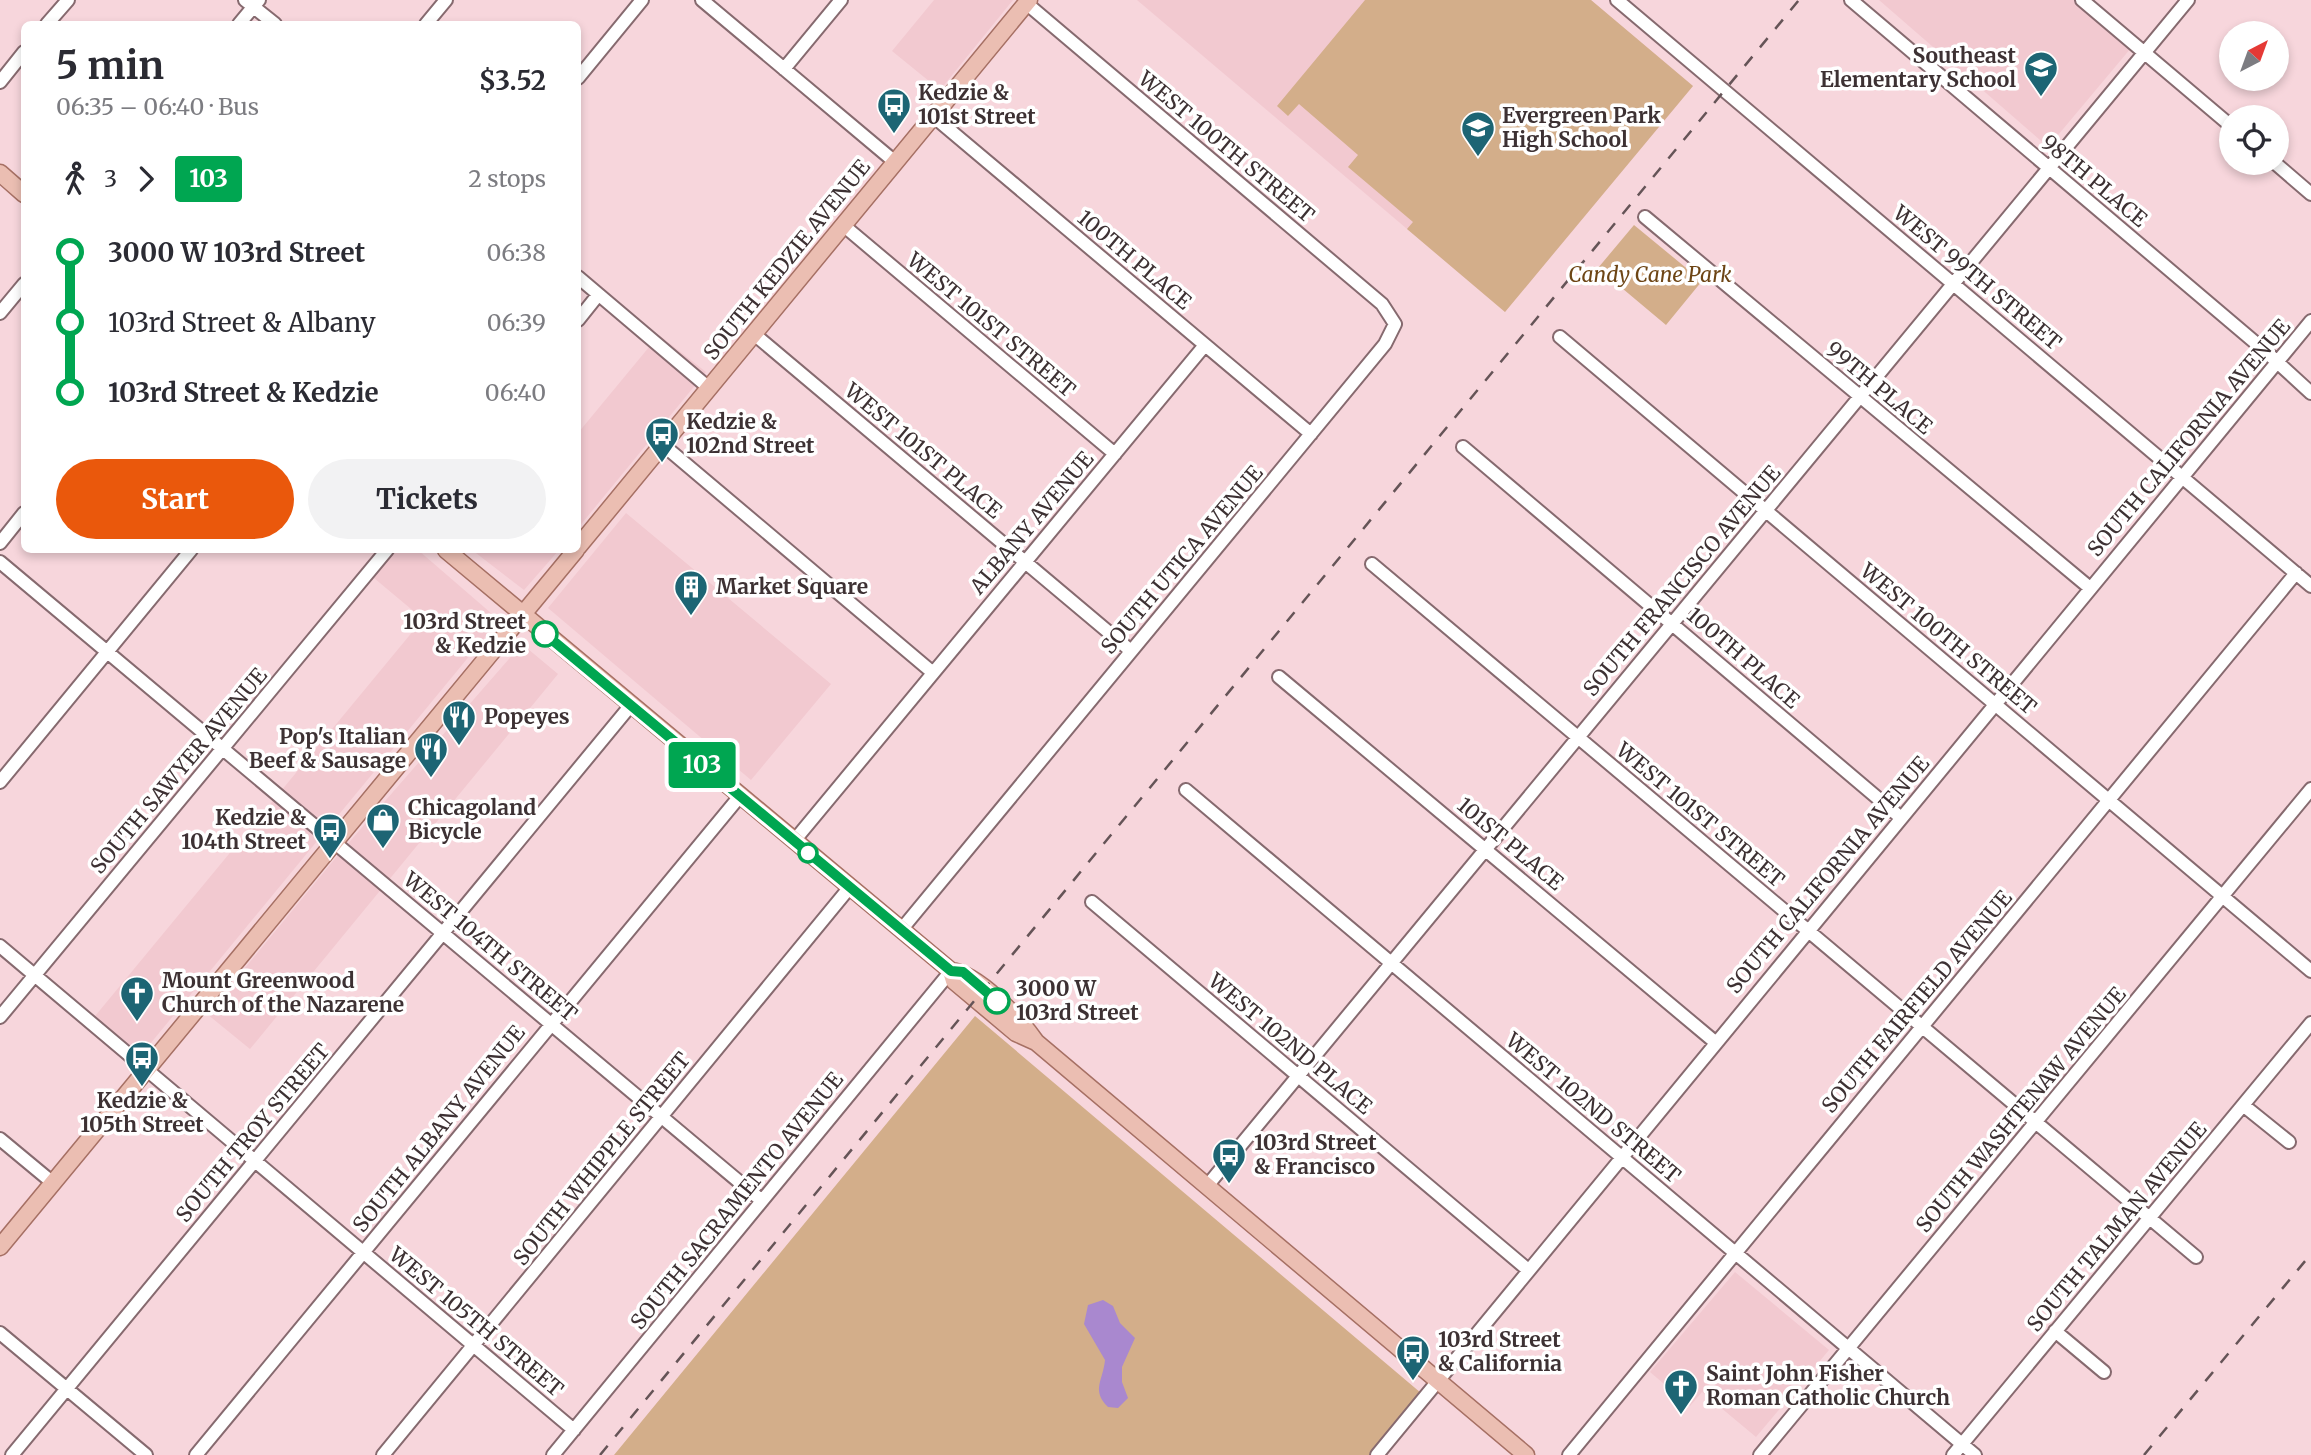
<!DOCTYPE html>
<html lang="en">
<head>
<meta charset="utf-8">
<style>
  body { margin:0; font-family:Merriweather,serif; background:#f2f2f3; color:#2b2b33; height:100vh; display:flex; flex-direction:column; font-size:26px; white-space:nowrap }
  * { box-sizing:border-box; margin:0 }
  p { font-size:23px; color:#7c7c81 }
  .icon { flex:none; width:38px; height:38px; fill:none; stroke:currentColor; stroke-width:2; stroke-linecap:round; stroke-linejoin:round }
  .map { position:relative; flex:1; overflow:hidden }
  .drawer { position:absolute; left:21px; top:21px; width:560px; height:532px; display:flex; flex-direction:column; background:#fff; border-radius:10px; box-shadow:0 4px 10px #0003 }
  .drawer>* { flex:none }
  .badge { padding:0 14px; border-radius:5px; font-size:24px; line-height:46px }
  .needle { width:46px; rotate:41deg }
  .buttons { position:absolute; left:2219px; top:21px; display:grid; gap:14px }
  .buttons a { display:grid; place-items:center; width:70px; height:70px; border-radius:50%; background:#fff; box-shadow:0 4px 10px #0003; font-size:35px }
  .map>.badge { position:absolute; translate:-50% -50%; box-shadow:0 0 0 4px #fff }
  .legs { display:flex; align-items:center; gap:10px; height:77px; padding:0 35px; font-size:23px }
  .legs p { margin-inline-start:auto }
  .overview { display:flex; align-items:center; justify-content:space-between; height:119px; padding:0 35px }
  h1 { font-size:38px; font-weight:700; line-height:52px }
  .primary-button { display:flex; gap:14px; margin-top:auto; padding:14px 35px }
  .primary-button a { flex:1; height:80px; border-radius:42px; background:#ea580c; color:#fff; font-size:28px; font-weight:700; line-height:80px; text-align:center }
  .primary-button a+a { background:#f2f2f3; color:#2b2b33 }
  ul { padding:0 35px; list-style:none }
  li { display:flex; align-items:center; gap:24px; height:70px; font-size:26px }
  li i { display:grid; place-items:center; width:10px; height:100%; margin:0 9px; background:currentColor }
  li i::after { content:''; width:18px; height:18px; margin:-9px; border:5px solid; border-radius:50%; background:#fff }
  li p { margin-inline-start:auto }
  li:first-child i { background:linear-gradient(#0000 50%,currentColor 0) }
  li:last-child i { background:linear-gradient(currentColor 50%,#0000 0) }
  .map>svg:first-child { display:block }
</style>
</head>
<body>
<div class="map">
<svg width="2311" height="1455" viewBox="0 0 2311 1455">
  <rect width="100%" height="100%" fill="#f7d6dc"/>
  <path fill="#f2c9d0" d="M934,0H1013L940,90L892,51Z
    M1137,0H1591L1693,86L1505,312Z
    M1879,0H2074L2131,48L2048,147Z
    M659,335L706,372L578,528V433Z
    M626,513L831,684L751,780L548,608Z
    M388,550H418L499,620L136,1061L91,1021L423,619L368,573Z
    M472,550H559L524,590Z
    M522,644L558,674L250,1049L207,1014L338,855Z
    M1735,1272L1829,1350L1756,1437L1702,1392L1690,1406L1650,1372Z"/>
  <path fill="#d3ae8a" d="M1365,0H1591L1693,86L1505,312L1407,229L1413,222L1348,167L1358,155L1299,104L1288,116L1277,106Z
    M1634,225L1702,281L1666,325L1598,268Z
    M975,1016L1421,1393L1370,1455H614Z"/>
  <path fill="#a988cf" d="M1103,1300L1113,1306L1120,1323L1135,1338L1122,1367V1382L1128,1398L1118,1408L1108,1407C1091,1390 1103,1381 1105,1360L1084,1324L1088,1305Z"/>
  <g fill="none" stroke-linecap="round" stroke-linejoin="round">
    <g stroke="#866a6f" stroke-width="16">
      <path id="minor" d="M245,0L275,24
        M702,0L895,162
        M1617,0L2311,586
        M1851,0L2264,350L2311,393
        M2082,0L2231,126
        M47,24L68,0
        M239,24L259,0
        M426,24L446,0
        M784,69L841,0
        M578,78L642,0
        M0,82L24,52
        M933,116L1311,434
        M2275,163L2311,194
        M1645,217L2090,588
        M843,225L1115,454
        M578,277L709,388
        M0,313L24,284
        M578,320L598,295
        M754,334L1131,651
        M1560,337L2311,971
        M662,444L932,672
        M1463,447L1900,817
        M0,543L24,513
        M0,562L762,1201
        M1372,564L2196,1257
        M1279,677L1715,1042
        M0,782L191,550
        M1186,790L1975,1455
        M794,841L1205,345
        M1092,902L1527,1269
        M901,930L1385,344L1395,324L1382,304L1026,3
        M0,946L574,1430
        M0,1017L387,550
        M2243,1105L2289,1142
        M0,1139L53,1183
        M1207,1186L2188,0
        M2055,1331L2104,1372
        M0,1333L146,1455
        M12,1455L631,705
        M196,1455L740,796
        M383,1455L850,887
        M553,1455L951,971
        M1377,1455L2311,321
        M1569,1455L2296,573
        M1760,1455L2311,789
        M1953,1455L2311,1023"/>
    </g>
    <g stroke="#a67064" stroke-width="19">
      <path id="major" d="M0,173L24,194
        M578,547L1029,0
        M446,550L951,971C978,974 1020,1019 1036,1042L1526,1455
        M951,971L954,981L1016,1033L1036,1042
        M0,1247L576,550"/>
    </g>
    <use href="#minor" stroke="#fff" stroke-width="12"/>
    <use href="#major" stroke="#ebbeb2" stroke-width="16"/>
    <path stroke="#655457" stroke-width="2.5" stroke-dasharray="12 12" stroke-linecap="butt" d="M600,1455L1799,0
      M2144,1455L2311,1254"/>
  </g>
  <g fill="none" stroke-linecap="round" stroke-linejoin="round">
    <g stroke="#fff" stroke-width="16">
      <path id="line-1" d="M545,634L951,971L963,972L997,1001"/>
    </g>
    <use href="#line-1" stroke="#00a651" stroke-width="10"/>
  </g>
  <defs>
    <g id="school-pin" transform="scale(1.75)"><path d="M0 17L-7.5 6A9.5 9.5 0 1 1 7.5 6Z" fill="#1d6574" stroke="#fff"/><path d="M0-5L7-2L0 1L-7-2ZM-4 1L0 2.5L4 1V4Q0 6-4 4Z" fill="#fff"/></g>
    <g id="bus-pin" transform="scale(1.75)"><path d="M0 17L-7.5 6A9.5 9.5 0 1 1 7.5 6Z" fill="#1d6574" stroke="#fff"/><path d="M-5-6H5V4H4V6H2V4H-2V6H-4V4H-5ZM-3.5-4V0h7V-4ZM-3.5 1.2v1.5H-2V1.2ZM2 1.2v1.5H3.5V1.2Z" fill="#fff"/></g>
    <g id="building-pin" transform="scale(1.75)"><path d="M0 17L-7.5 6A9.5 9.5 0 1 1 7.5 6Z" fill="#1d6574" stroke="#fff"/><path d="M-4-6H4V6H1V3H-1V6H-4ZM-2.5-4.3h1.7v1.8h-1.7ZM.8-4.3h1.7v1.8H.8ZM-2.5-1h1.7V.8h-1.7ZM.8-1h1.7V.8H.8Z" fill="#fff"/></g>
    <g id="restaurant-pin" transform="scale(1.75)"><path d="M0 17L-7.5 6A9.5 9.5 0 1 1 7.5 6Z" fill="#1d6574" stroke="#fff"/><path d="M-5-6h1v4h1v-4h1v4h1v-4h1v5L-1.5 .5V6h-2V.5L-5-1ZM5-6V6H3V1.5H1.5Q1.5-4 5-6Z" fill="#fff"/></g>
    <g id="shop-pin" transform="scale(1.75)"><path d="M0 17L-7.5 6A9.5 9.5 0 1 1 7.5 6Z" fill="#1d6574" stroke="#fff"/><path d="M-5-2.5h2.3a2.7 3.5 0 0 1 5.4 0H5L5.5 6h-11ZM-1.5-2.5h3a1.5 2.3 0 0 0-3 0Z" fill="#fff"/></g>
    <g id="church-pin" transform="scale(1.75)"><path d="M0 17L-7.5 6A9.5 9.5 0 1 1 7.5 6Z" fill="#1d6574" stroke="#fff"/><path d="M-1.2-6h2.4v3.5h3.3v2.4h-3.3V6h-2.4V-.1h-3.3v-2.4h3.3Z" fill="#fff"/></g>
  </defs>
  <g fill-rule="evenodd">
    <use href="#school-pin" x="2041" y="68"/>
    <use href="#bus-pin" x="894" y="105"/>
    <use href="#school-pin" x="1478" y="128"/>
    <use href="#bus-pin" x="662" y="434"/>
    <use href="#building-pin" x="691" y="587"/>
    <use href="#restaurant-pin" x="459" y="717"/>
    <use href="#restaurant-pin" x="431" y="749"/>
    <use href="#shop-pin" x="383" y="820"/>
    <use href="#bus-pin" x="330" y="830"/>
    <use href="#church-pin" x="137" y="993"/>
    <use href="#bus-pin" x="142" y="1058"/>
    <use href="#bus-pin" x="1229" y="1155"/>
    <use href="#bus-pin" x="1413" y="1352"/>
    <use href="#church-pin" x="1681" y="1386"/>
  </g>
  <g fill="#fff" stroke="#00a651" stroke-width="3.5">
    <circle cx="545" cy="634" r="12"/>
    <circle cx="808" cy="853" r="9"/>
    <circle cx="997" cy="1001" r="12"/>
  </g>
  <g text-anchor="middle" stroke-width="7" stroke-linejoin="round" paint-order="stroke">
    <g font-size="21" font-weight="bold" fill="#3d3133" stroke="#fff" text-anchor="start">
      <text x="2016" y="63" text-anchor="end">Southeast<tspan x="2016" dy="24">Elementary School</tspan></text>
      <text x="918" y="100">Kedzie &amp;<tspan x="918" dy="24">101st Street</tspan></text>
      <text x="1502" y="123">Evergreen Park<tspan x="1502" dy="24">High School</tspan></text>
      <text x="686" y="429">Kedzie &amp;<tspan x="686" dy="24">102nd Street</tspan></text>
      <text x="716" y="594">Market Square</text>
      <text x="484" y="724">Popeyes</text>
      <text x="406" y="744" text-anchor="end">Pop's Italian<tspan x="406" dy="24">Beef &amp; Sausage</tspan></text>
      <text x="408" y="815">Chicagoland<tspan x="408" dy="24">Bicycle</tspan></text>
      <text x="306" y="825" text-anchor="end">Kedzie &amp;<tspan x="306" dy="24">104th Street</tspan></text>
      <text x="162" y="988">Mount Greenwood<tspan x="162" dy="24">Church of the Nazarene</tspan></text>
      <text x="142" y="1108" text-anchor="middle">Kedzie &amp;<tspan x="142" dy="24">105th Street</tspan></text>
      <text x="1254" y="1150">103rd Street<tspan x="1254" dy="24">&amp; Francisco</tspan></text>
      <text x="1438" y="1347">103rd Street<tspan x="1438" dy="24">&amp; California</tspan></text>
      <text x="1706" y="1381">Saint John Fisher<tspan x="1706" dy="24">Roman Catholic Church</tspan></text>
    </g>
    <g font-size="21" fill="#3d3133" stroke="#fff">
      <text transform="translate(1226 147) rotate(40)" y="7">WEST 100TH STREET</text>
      <text transform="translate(2094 181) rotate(40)" y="7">98TH PLACE</text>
      <text transform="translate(787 260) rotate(-51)" y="7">SOUTH KEDZIE AVENUE</text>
      <text transform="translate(1134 260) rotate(40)" y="7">100TH PLACE</text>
      <text transform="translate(1977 278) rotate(40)" y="7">WEST 99TH STREET</text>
      <text transform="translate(991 325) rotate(40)" y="7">WEST 101ST STREET</text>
      <text transform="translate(1879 388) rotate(40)" y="7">99TH PLACE</text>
      <text transform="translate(2189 438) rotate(-50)" y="7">SOUTH CALIFORNIA AVENUE</text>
      <text transform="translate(923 451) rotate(40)" y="7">WEST 101ST PLACE</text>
      <text transform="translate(1032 523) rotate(-50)" y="7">ALBANY AVENUE</text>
      <text transform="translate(1182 560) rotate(-50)" y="7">SOUTH UTICA AVENUE</text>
      <text transform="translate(1682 581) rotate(-50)" y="7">SOUTH FRANCISCO AVENUE</text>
      <text transform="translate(1948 639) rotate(40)" y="7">WEST 100TH STREET</text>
      <text transform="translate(1743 658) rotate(41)" y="7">100TH PLACE</text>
      <text transform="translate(179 771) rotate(-50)" y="7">SOUTH SAWYER AVENUE</text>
      <text transform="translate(1700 815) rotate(40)" y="7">WEST 101ST STREET</text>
      <text transform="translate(1510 844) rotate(40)" y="7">101ST PLACE</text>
      <text transform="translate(1828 875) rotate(-50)" y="7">SOUTH CALIFORNIA AVENUE</text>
      <text transform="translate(490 947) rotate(40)" y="7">WEST 104TH STREET</text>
      <text transform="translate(1917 1002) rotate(-50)" y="7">SOUTH FAIRFIELD AVENUE</text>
      <text transform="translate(1290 1044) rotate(40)" y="7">WEST 102ND PLACE</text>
      <text transform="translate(1593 1108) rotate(40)" y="7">WEST 102ND STREET</text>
      <text transform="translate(2021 1110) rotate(-50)" y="7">SOUTH WASHTENAW AVENUE</text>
      <text transform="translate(439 1129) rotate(-51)" y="7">SOUTH ALBANY AVENUE</text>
      <text transform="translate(253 1133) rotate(-50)" y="7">SOUTH TROY STREET</text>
      <text transform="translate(602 1159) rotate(-51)" y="7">SOUTH WHIPPLE STREET</text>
      <text transform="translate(737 1201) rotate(-51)" y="7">SOUTH SACRAMENTO AVENUE</text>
      <text transform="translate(2117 1227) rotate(-50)" y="7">SOUTH TALMAN AVENUE</text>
      <text transform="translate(476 1322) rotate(40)" y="7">WEST 105TH STREET</text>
    </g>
    <g font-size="21" font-style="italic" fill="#6d4515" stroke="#fff">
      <text x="1650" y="282">Candy Cane Park</text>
    </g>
    <g font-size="21" font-weight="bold" fill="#3d3133" stroke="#fff" text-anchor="end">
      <text x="526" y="629">103rd Street<tspan x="526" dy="24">&amp; Kedzie</tspan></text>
      <text x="1016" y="996" text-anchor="start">3000 W<tspan x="1016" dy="24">103rd Street</tspan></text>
    </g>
  </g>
</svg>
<div class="buttons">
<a><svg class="needle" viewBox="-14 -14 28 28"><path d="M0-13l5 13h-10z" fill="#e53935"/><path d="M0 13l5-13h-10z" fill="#7c7c81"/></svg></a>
<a><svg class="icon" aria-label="locate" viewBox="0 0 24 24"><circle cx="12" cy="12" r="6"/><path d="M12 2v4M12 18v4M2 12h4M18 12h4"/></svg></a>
</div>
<b class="badge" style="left:702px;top:765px;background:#00a651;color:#fff">103</b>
<section class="drawer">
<div class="overview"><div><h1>5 min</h1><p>06:35 – 06:40 · Bus</p></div><b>$3.52</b></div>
<div class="legs"><svg class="icon" aria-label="walk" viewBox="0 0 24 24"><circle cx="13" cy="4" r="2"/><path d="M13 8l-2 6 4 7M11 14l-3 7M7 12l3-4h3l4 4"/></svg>3<svg class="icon" aria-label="forward" viewBox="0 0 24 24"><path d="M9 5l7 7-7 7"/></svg><b class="badge" style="background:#00a651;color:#fff">103</b><p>2 stops</p></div>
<ul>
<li><i style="color:#00a651"></i><b>3000 W 103rd Street</b><p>06:38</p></li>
<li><i style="color:#00a651"></i><span>103rd Street &amp; Albany</span><p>06:39</p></li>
<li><i style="color:#00a651"></i><b>103rd Street &amp; Kedzie</b><p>06:40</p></li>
</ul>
<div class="primary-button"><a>Start</a><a>Tickets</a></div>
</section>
</div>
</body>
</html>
